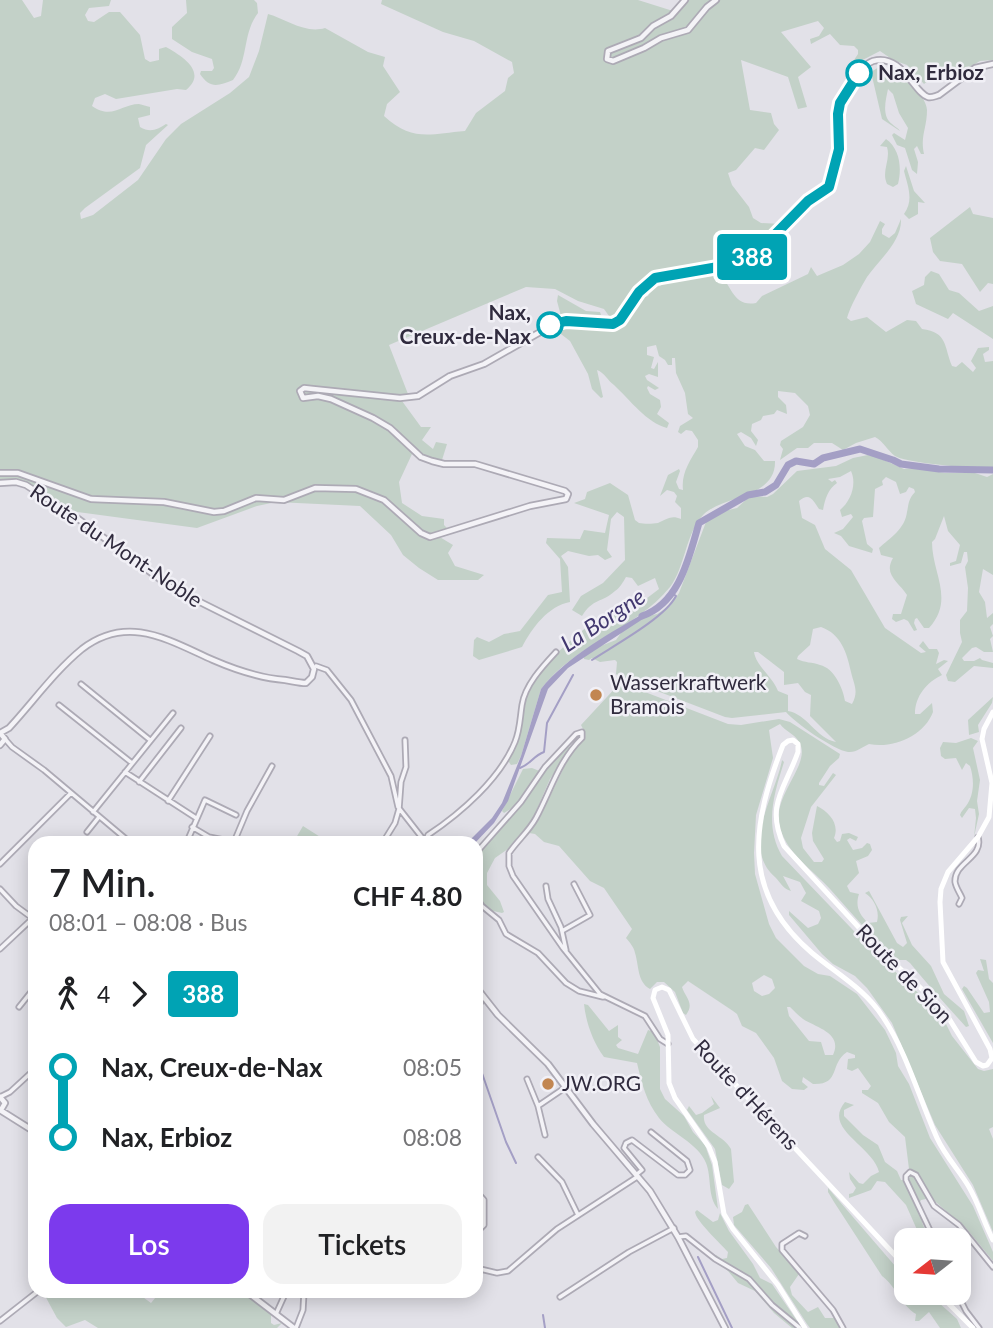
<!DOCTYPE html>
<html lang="de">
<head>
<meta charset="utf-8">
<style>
  body { margin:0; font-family:Lato,sans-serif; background:#f2f2f2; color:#202124; height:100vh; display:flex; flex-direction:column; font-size:26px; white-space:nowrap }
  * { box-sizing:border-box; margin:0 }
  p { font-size:23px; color:#757577 }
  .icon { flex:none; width:38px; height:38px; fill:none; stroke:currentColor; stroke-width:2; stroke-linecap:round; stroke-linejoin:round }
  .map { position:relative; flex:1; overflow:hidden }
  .sheet { position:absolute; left:28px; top:836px; width:455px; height:462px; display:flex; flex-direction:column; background:#fff; border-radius:21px; box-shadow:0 4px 18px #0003 }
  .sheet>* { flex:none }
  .badge { padding:0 14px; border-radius:5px; font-size:24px; line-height:46px }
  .needle { width:46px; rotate:253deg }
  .fabs { position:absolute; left:894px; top:1228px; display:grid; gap:14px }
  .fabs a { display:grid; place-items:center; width:77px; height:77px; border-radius:14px; background:#fff; box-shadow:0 4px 18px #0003; font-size:35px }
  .map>.badge { position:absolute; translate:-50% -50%; box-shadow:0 0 0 4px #fff }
  .legs { display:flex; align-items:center; gap:10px; height:77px; padding:0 21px; font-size:23px }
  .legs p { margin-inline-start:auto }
  .summary { display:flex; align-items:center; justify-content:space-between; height:119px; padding:0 21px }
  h1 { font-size:38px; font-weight:600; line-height:52px }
  .button { display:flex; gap:14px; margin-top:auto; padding:14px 21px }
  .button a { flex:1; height:80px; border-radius:21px; background:#7c3aed; color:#fff; font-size:28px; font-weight:600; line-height:80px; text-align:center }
  .button a+a { background:#f2f2f2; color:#202124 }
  ul { padding:0 21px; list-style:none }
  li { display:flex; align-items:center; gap:24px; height:70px; font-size:26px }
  li i { display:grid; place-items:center; width:10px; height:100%; margin:0 9px; background:currentColor }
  li i::after { content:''; width:18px; height:18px; margin:-9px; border:5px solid; border-radius:50%; background:#fff }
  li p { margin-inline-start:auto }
  li:first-child i { background:linear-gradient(#0000 50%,currentColor 0) }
  li:last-child i { background:linear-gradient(currentColor 50%,#0000 0) }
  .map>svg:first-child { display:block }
</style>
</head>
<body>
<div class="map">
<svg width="993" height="1328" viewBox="0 0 993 1328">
  <rect width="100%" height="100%" fill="#e2e1e8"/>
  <path fill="#c3d1c8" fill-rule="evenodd" d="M0,0H22L34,18L41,16L43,0H111L109,6L89,8L85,15L88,21L94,22L109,12H120L140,35L145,59L150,62L159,60V49L166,47C182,56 208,72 186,90L177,89L116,99L105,94L95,98L92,106C112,120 122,104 139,104C140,104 149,107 150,107V115L138,118L140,127C150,133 157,130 166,124L168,125L146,145L140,168L85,208L80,213L81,219L93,215L138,180L166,139L181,124L230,93L249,77L259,51L268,14C286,19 305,34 325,28L368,52L385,57L383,66L400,92L387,104L384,116C412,142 430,134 465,131L476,113L505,91L508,78L514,73L512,62L474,41L443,32L381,4L382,0H638L673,11L687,0H993V60L980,61L963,71L958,69L951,71L950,64L924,84L907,65L893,60L880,51L853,65L852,63L858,54V50L854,46L840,45L830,34L811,44L810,39L819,36L824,28L818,21L781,32L811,67L798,77L807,107L798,109L788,77L741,60L750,110L771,113L774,124L779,130L764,150L755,148L736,170L728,173L732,185L749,207L753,218L761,223L782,224C773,234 757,252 744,257C733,261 723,257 713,265L653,273C636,284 629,306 613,317L609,316L604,309L578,301L555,289L526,287L389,345L408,394L402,401L421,427H431L422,440L433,449L436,442L447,444L442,460L412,454L399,482L402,503L422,516L444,519V525L450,531L438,536L453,545L448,553L455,566L484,575L478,580H438L419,568L403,555L391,535L360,506L276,502L257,506L197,528L70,511L23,480L0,479Z
    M186,0H254L257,3L258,13C242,34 249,60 233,80C218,86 210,89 200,74L201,71H212L214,68L212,59L192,52L172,39V27L187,13Z
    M879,67C895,69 927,94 927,110C927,128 920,136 924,154H921L917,146L914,149L918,162L917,174L912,170L905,148L897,145L892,135L894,133L905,140L908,128L899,113L893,94L888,89C886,99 881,116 892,124C895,127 898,128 900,131L882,119L871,72Z
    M886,139C900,149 902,168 898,184L893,187L887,184C881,171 891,160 887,147L880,146Z
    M906,166L914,191L925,203L918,202V214L909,219L904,214C914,200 908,187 904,171Z
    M970,207L973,214L993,218V284L988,283L980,292L962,264L940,261L933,252L930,238Z
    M901,219C902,241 879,260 867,277C861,287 850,307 847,318L851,321L867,317L886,332L907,320L916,321L922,329C948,332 944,347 952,366L956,367L962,362L973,372L976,368L971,361L978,348L989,347V350L983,354L985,362L993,361V467C982,470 905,463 895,456C887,450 883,441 875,437L856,443L843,450L832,443H814L808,448H797L780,460L783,449L780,445L781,441L803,427L810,415L808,406L795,393L778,391V397L786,405L787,414L777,410L774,414L763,416L761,420L752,424L751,431L758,440L756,446L751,438L741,432L737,434L745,446L755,450L764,461H775C776,498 725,495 704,514C686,531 685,568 670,587C635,630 575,644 541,689L521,756L517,764L511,765L506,758C518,737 517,717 525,696C539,665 565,646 590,624L595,629L615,614L612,609L626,605H638L659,589L655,578L638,586L632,578L626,577C623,582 620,588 615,591C602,603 593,598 582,616L572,610L581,596L603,583L625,560L624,517L617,512L611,519L607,550L612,557L605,560L598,555L589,556L568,551L561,556L568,567L570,602C548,606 532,628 522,647L479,660L473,656L474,640L477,637L489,642L504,634L520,631L548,595L562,592L560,559L546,543L547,538L580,539L584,530L605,533L609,515L574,503L585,499L587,492L610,483L628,495L635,520L639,523C644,524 652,524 658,523C668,519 671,515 681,519V508L675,502L677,496L674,492L667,490L660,496L668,475L679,469L680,471L676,482L679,489L683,490C681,473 690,461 698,447V440L692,431L686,430L681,434L678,432L680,426L693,418L688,414L685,393L676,373L675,358H672V365H668L665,360L659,356L656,345L647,347V355L654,357L651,368L654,369L658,362V377L649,374L645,376L647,380L659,388L655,390L648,386L647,388L650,394L660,400L661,407L657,414L669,423L667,428C647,423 630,400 614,385C607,380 605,373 597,370L603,397L601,398L592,389L588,374L570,341L557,331L558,327L618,328L624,324L640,298L648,296L652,287L660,286L672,278L719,274C733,287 733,307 756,303L762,296L808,274L811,267L817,276L843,265L859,254L870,242L880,221L885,224L882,229V234L889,238L895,233Z
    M931,271L939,274L949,290L959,293L979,311L993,306V339L953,313L948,319L916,304L912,291L924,285L925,277Z
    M558,295L586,311L600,312L601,315C588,320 574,311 561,316L557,301Z
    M868,455L877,457L904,469L914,468L945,473H975L987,477L993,474V575L983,569L979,592L985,602L987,618L993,613V624L990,627L993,636L990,639L993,652H984L976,647L972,648L962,658L964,661H974L980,658L982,660L993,663V668L974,666L955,682L948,681L946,675L962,642L960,633V620L967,611L968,588L965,567L968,561L967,552H964L961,563L950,566V563L956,561L960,545L948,531L944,516L935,539L932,542C932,573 955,600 929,628H924L917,618L915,619L914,623L917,630L914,631L908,621L904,619L896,622L892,619L893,614H901L907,595C899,582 883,575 893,558L881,555L879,548C890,538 905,529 907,512C909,503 908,500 915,492L914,489L909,487L906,492L900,494L896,482L886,477L882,481L883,485L875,489L873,517L864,518L862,521L867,544L873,549L872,553L849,546L841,536L834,533L843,529L853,517L851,514L842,517L840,510C851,501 857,484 851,471L840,477L828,479L832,482L835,480L837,483C828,489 825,499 823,510L819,509C814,502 810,491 799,501L802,518L815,525L825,549L851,570L885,628L921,653L926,652L919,646L923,641L929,649H937L939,653L936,664L944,660L948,661L938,669L942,675C927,682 915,696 915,714H920L932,703L933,712C924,736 893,749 869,744C862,747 856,753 848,752C834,750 795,723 786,712L732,718L725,717L618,676L616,674L617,662L615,660L600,662L592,658L589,660L584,659V656L598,647L616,640L623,630L644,617L657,614L670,606L679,593L706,522L720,512L737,508L750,496L767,497L773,494L797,471L836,466L853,458ZM821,627C841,634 847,653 851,672C854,685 859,691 852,704L845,701C843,688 834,668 820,665C812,662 805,663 797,659L798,656L810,645L813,629ZM754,652H758L784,672V685L798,683L805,692L811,695L810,716L836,742C816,738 807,714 788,711V695L778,691C773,677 756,666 754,652Z
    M619,684L632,687L728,724L741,725L779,719L790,722L840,754L839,758L830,766L819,783V785L824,786L833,773L836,775L811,807L801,838L803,848L814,862H822L824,859L813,841L812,833L817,806C829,812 840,824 834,838L837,842L840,841L842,834L849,833L858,837L856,841L850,838L847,840L853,850L862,848L867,843L870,844L872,850L868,856L856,861L859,873L847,886L850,892L859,894C855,906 859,914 868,923L877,922C880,910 874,899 865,893L869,891L897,943L903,947L907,943L900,920L901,917L908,916L902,923L912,945L931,966L944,994L964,1011L969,1026L966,1027C947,1006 928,985 910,963L906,960H896C873,938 852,914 830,889C813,870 788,855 780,828C770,796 813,764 799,742C795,734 785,731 780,724L769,730L773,758L756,815L754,853L755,874L769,924L776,938L804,966L818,974L830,976L857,994L885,1030L896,1053L898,1066L909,1084L930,1138L973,1206L993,1252V1261L966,1228L931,1198L921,1200L918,1206L923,1225L931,1241H922L906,1205L885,1182L877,1181L871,1190L849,1198V1194L853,1193L856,1188L850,1179L849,1172L859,1183L863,1184L871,1176L879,1172C873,1146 822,1129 845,1102L854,1105L844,1110V1116L863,1135L878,1145L885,1162L897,1171L901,1180L908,1181L910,1177L905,1137L889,1122L878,1103L862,1093V1090H868L871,1086L858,1068L852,1071L847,1069L848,1059L855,1058V1055L847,1052C829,1064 841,1085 813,1084L803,1077L802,1082L808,1087L804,1090L792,1089L782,1081L774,1058L756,1033L742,1026L737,1014L733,1011L688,981L682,987C685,997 695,1003 686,1015L683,1013L675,992L664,982H657L650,989C637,982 639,965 635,953C634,947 630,943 626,938L632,929L604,888L590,881L559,846L544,842L535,834L529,833L538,821L573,749L584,739L585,733L581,725ZM764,975L772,979L775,988L769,994L762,996L754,991L752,983ZM787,1007H790C794,1011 799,1016 803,1019C817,1028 843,1033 833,1055H825L821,1042L809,1041L789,1016Z
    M993,697L992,703L978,725L979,732L969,735L968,720Z
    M971,738L978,741L973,748L980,780L977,801L979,814L974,837L976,818L975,809L969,808L962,818L960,815C961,811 964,809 966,806C975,794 974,778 970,766L966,763L962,770L956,758L945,759L941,756L940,748L943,742L956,743Z
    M574,745L550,779L531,823L512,846L495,858L487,873V885L500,901L504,912L502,913L489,910L476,895V866L480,858L477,855L516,812L512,808L504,813L502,811L523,769L532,768L542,772L566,748Z
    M782,760L784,762C774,794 764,825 782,856L875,953L941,1014L952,1036L978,1069L984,1071L993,1069V1127L989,1129L993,1139V1232L973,1185L935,1125L892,1023L867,988L855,976L833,964L822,954L789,915V911L808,928L818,924L821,918L819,911L801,901L806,893L800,882L783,876L791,891C783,889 781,883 775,877C740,846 776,794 782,760Z
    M303,826L325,840L323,843H293Z
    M980,959L986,960L989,979L993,983V1043L962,989L964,986L967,988L984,1013L990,1012L989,1002L976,973L978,970L984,971Z
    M584,1004L588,1005L609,1031L618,1025V1037L622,1040L616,1045L618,1048L638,1054L648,1030L654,1032L660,1047V1089L665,1099L684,1116L693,1132L705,1145L712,1165L718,1209C707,1196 712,1178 706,1163C698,1143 672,1134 659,1118C646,1101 642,1084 637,1063L604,1057C593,1042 586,1023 584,1004Z
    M711,1096L720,1108L704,1115C702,1132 724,1135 731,1149L734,1182L729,1189L722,1185L715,1149L687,1110L689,1106L696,1115L702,1113L714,1104Z
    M828,1188L896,1267L906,1282V1293H928L957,1319L961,1328H940L929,1312L919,1321H915L916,1314C901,1305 896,1286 882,1276L834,1202L828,1192Z
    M748,1204L776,1247L798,1271L799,1274L790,1287L792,1295L808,1312L818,1307L825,1318H835L841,1328H810L807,1324L771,1268L734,1225L733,1217L742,1212L745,1205Z
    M697,1210L713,1222L718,1220L720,1213L729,1231L753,1264L760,1278L772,1284L802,1328H792L774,1313L755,1291L738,1283L728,1271L715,1261L716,1255L722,1259L727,1258L728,1252C720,1243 696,1221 695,1212Z
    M43,1292H136L151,1303L160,1292H243L271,1313V1323L274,1325L282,1323L277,1328H98L85,1320L66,1327L57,1318Z"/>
  <path fill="#a49fc5" d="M648,611L649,615L568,668L548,689L508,801L494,823L475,843H467L492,818L502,803L521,756L541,689C566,657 613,631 648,611Z"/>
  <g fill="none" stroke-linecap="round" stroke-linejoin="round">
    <path stroke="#a49fc5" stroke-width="2" d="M592,660C613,646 665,618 676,596L672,593
      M520,768C531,764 533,756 544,752L547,723L573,675
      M479,796L488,787
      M476,1056L506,1142L516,1163
      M698,1257L732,1328
      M543,1315L545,1328"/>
    <path stroke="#a49fc5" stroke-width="7" d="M642,616C680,603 689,557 699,523L748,495L765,492L776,485L788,465L796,461L814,464L823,458L860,449L893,460L901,464L939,469L993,470"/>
    <g stroke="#adaab5" stroke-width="7">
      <path id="minor" d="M316,666L327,670L351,700L391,776L398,807L427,844
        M81,684L150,740
        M59,705L132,763
        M5,739L12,747L44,770L132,844
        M125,772L196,818
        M139,782L181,728
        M168,801L210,736
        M93,812L173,713
        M192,827L209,837L234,842
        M87,832L99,817
        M426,840L428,835C461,813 500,779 515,742C520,730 520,718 522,705C525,685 543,666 556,652
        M234,842L247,811L272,766
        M186,844L205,800L236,815
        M382,844L395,823L399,809L401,782L406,767L405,740
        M476,853L521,802L545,767L576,734L582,732V738C559,760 551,790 536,818C529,831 517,841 509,853V866L513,876L563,948L600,994L645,1016L660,1039L668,1044
        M0,864L71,793
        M546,886L548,899L561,927L566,950
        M0,889L16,906L35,920
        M476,897L482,906L499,920L506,934L538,953L566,983L579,991L603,997
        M959,904L962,898C960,893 956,888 955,882C954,862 984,858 978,837
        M562,931L590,915L574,884
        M0,949L33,918
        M19,1007L35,987
        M476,1012L483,997
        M527,1079L538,1106L566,1087
        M0,1097L10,1092L35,1069
        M538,1106L545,1135
        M538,1157L562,1182L578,1215
        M637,1174L642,1170L624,1148L626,1143L632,1140L678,1175H685L690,1170L687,1161L651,1132
        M476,1233L484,1225V1200L477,1192L479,1132
        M805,1236L799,1233L782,1244V1250L833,1310L843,1328
        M678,1237L686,1236L715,1259L749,1279L772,1305L800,1328
        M935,1241L906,1180V1176L910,1172L916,1175L934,1206L959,1225L993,1267
        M476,1268L497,1273L508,1271L557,1229L637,1177
        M957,1293L966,1311L979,1328
        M560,1297L629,1252L674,1228
        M276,1314L286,1292
        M0,1321L37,1292
        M296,1328L303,1310L304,1292"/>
    </g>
    <g stroke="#adaab5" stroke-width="8">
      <path id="tertiary" d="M685,0L671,16L653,26L641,38L608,51L607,59L613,61L644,48L661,38L688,30L707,7L716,0
        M0,473H18L91,499L164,502L214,512L224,511L256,498L284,500L315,488L356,489L384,500L421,533L430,537L530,506L566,499L568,494L565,491L475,464H444L432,461L421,457L390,428L373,418L331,399L318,396L303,398L300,391L304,388L313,389L400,398L418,396L450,376L484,364L556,323L603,324L616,322L643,288L655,278L741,263C769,251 784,221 807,201C814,196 824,194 829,186C845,162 833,132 839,108C841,97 848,89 854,80C859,73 864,64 873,61C902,53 914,93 928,97C932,98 935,96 939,95L975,68L993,64
        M0,483L16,482L26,485L77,518L172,588L298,651L307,656L314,669L312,677L306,683C299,683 292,681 285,680C260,678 236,670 213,660C168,640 128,614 82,649C55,671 33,702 9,728L0,733
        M0,745L5,739L0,733
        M476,987L498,1015L548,1064L593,1124L650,1191L678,1237L725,1328
        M0,1097L5,1103L1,1110
        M0,1110L35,1132
        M247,1292L294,1328"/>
    </g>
    <use href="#minor" stroke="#f4f3f7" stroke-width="3.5"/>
    <use href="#tertiary" stroke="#f4f3f7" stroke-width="4.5"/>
    <path stroke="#fff" stroke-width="5" d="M993,712L984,729L982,739L992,783L989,817L978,837L948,872L941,889L940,902L943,962L990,1049L992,1058L987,1065L983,1066L976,1062L943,1009L875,945L784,846C765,805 785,789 798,752V744L793,740L788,741L783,745C752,824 740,892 812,953C837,974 865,989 883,1017C907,1053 919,1098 937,1138C945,1156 959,1170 969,1187C979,1204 984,1223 993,1240
      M938,1293L973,1328
      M805,1328L778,1285L733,1229L724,1214L715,1162L709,1147L675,1098L669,1083L668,1035L653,998L655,990L662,987L669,990L693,1039L906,1267"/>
  </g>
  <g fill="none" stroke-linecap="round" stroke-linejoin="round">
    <g stroke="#fff" stroke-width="16">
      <path id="line-1" d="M550,325L566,321L613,324L620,320L639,292L655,278L741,263L758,252L808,201L829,187L839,149L838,114L840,103L859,73"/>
    </g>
    <use href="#line-1" stroke="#00a3b4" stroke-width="10"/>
  </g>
  <g fill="#fff" stroke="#00a3b4" stroke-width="3.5">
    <circle cx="859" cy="73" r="12"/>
    <circle cx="550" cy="325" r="12"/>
  </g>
  <g fill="#c28651" stroke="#f1f0f6" stroke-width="2.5">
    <circle cx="596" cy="695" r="7"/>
    <circle cx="548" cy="1084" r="7"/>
  </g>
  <g text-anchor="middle" stroke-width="5" stroke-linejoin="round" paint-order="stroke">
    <g font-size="21" font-weight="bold" fill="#302b3e" stroke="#f1f0f6" text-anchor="start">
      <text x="878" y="80">Nax, Erbioz</text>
      <text x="531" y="320" text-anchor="end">Nax,<tspan x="531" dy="24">Creux-de-Nax</tspan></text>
    </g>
    <g font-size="21" fill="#302b3e" stroke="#f1f0f6">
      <text transform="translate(116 546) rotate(34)" y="7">Route du Mont-Noble</text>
      <text transform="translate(904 974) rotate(46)" y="7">Route de Sion</text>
      <text transform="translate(746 1095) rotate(47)" y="7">Route d'Hérens</text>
    </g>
    <g font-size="21" fill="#302b3e" stroke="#f1f0f6" text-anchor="start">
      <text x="610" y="690">Wasserkraftwerk<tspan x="610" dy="24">Bramois</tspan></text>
      <text x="562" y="1091">JW.ORG</text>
    </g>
    <g font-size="23" font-style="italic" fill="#42386f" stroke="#f1f0f6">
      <text transform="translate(603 620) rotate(-33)" y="8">La Borgne</text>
    </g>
  </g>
</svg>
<div class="fabs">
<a><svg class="needle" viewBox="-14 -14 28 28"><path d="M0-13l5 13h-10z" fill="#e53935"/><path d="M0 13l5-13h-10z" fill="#757577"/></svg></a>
</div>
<b class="badge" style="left:752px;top:257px;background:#00a3b4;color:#fff">388</b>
<section class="sheet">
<div class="summary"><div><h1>7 Min.</h1><p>08:01 – 08:08 · Bus</p></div><b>CHF 4.80</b></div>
<div class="legs"><svg class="icon" aria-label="walk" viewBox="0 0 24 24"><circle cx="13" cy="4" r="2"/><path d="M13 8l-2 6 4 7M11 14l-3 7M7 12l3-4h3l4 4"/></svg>4<svg class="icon" aria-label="forward" viewBox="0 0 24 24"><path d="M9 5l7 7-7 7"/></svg><b class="badge" style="background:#00a3b4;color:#fff">388</b></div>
<ul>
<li><i style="color:#00a3b4"></i><b>Nax, Creux-de-Nax</b><p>08:05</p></li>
<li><i style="color:#00a3b4"></i><b>Nax, Erbioz</b><p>08:08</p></li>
</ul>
<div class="button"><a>Los</a><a>Tickets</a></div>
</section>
</div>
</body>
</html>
